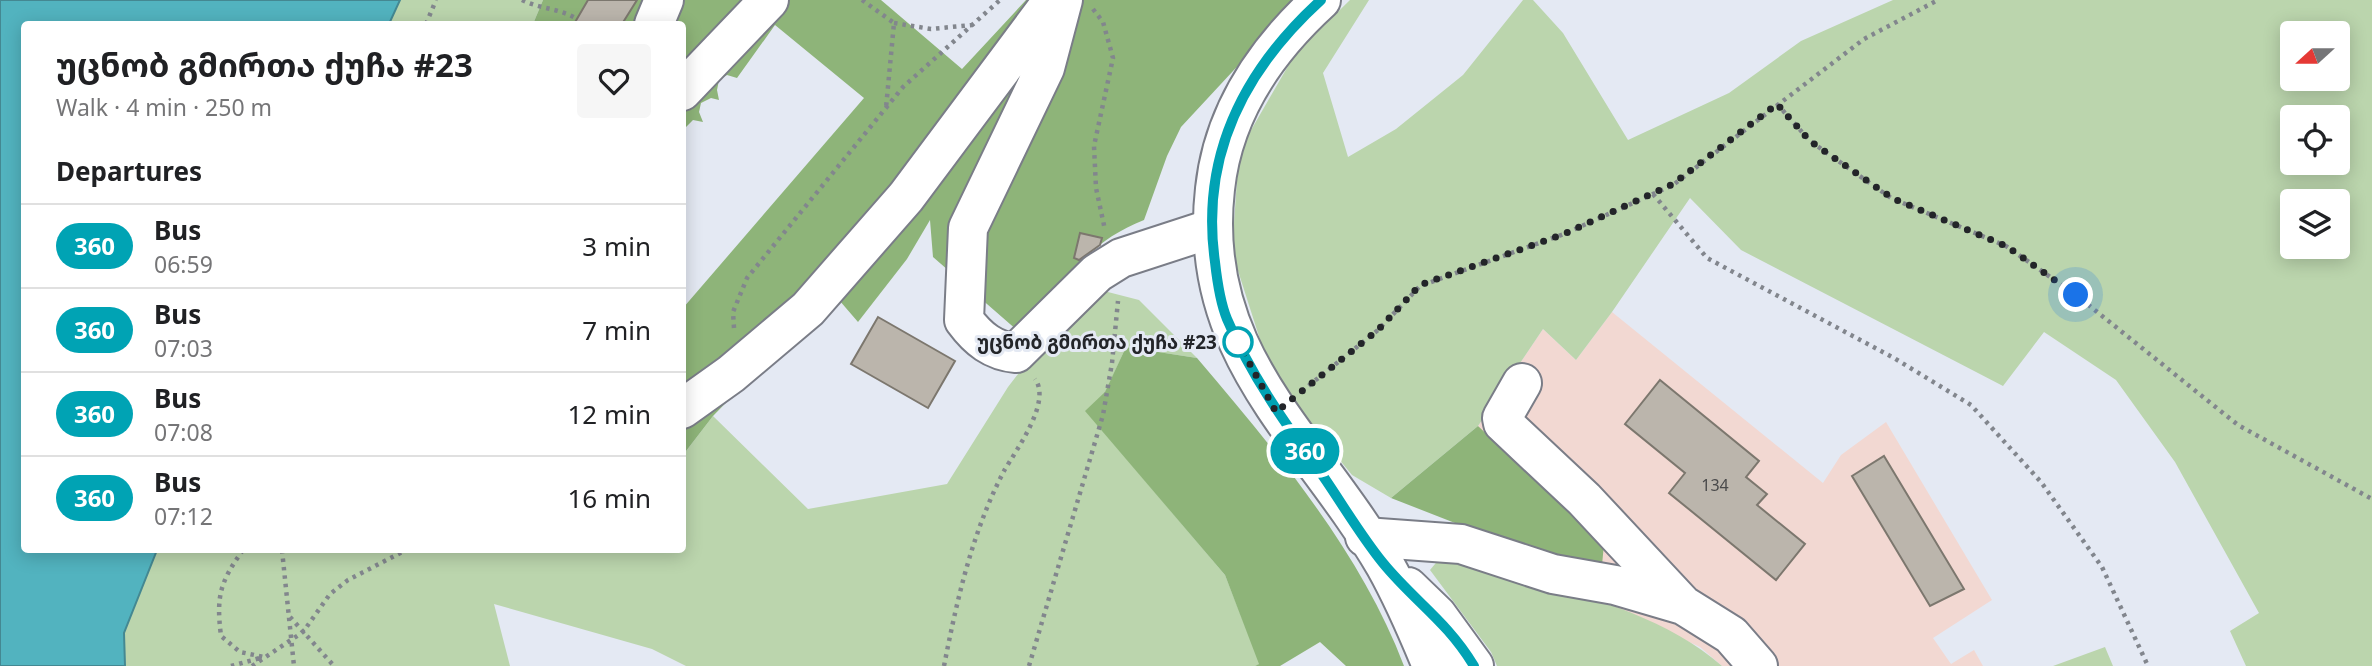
<!DOCTYPE html>
<html lang="en">
<head>
<meta charset="utf-8">
<style>
  body { margin:0; font-family:"Noto Sans","Noto Sans Georgian",sans-serif; background:#f6f6f6; color:#202124; height:100vh; display:flex; flex-direction:column; font-size:26px; white-space:nowrap }
  * { box-sizing:border-box; margin:0 }
  p { font-size:23px; color:#757577 }
  .icon { flex:none; width:38px; height:38px; fill:none; stroke:currentColor; stroke-width:2; stroke-linecap:round; stroke-linejoin:round }
  .map { position:relative; flex:1; overflow:hidden }
  .drawer { position:absolute; left:21px; top:21px; width:665px; height:532px; display:flex; flex-direction:column; background:#fff; border-radius:7px; box-shadow:0 4px 18px #0003 }
  .drawer>* { flex:none }
  .badge { padding:0 14px; border-radius:23px; font-size:24px; line-height:46px }
  .needle { width:46px; rotate:249deg }
  .fabs { position:absolute; left:2280px; top:21px; display:grid; gap:14px }
  .fabs a { display:grid; place-items:center; width:70px; height:70px; border-radius:7px; background:#fff; box-shadow:0 4px 18px #0003; font-size:35px }
  .you { position:absolute; width:35px; height:35px; margin:-18px; border:5px solid #fff; border-radius:50%; background:#1a73e8; box-shadow:0 0 0 10px #1a73e833 }
  .map>.badge { position:absolute; translate:-50% -50%; box-shadow:0 0 0 4px #fff }
  h2 { padding:0 35px; font-size:26px; line-height:63px }
  .round { display:grid; place-items:center; flex:none; width:74px; height:74px; border-radius:7px; background:#f6f6f6 }
  .summary { display:flex; align-items:center; justify-content:space-between; height:119px; padding:0 35px }
  h1 { font-size:33px; font-weight:700; line-height:52px }
  ul { padding:0; list-style:none }
  li { display:flex; align-items:center; gap:21px; height:84px; padding:0 35px; border-top:2px solid #e0e0e0 }
  li div { flex:1 }
  li b { display:block; font-size:26px }
  li em { font-style:normal }
  li .badge { min-width:77px; font-weight:700; text-align:center }
  .map>svg:first-child { display:block }
</style>
</head>
<body>
<div class="map">
<svg width="2372" height="666" viewBox="0 0 2372 666">
  <rect width="100%" height="100%" fill="#e4e9f3"/>
  <path fill="#f2d8d2" d="M1612,312L1823,483L1841,455L1886,422L1992,600L1933,638L1951,664L1974,650L1983,666H1722L1700,647L1599,600L1478,426L1543,329L1576,360Z"/>
  <path fill="#bbd5ad" fill-rule="evenodd" d="M400,0H543L533,24H389Z
    M1350,0H1369L1323,73L1348,157L1396,129L1463,75L1523,0H1533L1563,33L1628,140L1729,93L1801,41L1893,0H2372V666H2246L2230,631L2259,613L2175,462L2116,380L2044,332L2003,386L1741,250L1690,198L1612,312L1576,360L1543,329L1478,426L1391,498L1352,475L1272,377L1232,252L1239,151L1295,54ZM2292,33H2338V79H2292ZM2292,117H2338V163H2292ZM2292,201H2338V247H2292Z
    M1104,291L1139,300L1197,358L1126,347L1105,393L1086,411L1225,575L1260,664L1255,666H686L652,649L494,604L510,666H125L124,633L157,550H682L683,455L713,416L808,509L947,484L1008,387L1035,352Z
    M1440,558C1531,582 1650,603 1722,666H1497L1491,652L1430,570Z
    M2105,647L2113,666H2053Z"/>
  <path fill="#8eb479" d="M543,0H588L574,24H533Z
    M637,0H881L962,69L1026,0H1299L1181,127L1167,156L1144,220C1082,245 1062,284 1025,337L933,257L930,220L907,259L858,322L833,293L713,416L683,455V308L864,98L775,25L737,78L727,75L719,80L717,90L719,100L711,98L701,103L699,112L703,122L693,120L683,130L682,24H622Z
    M1126,347L1197,358C1275,450 1361,552 1404,666H1346L1320,642L1280,666H1255L1259,664L1225,575L1085,411L1105,392Z
    M1478,426L1604,544L1602,565L1542,557L1391,498Z"/>
  <path fill="#52b3bf" stroke="#448892" stroke-width="2" d="M0,0H400L389,24H24V550H157L124,633L125,666H0Z"/>
  <path fill="#bbb5ac" stroke="#7c776e" stroke-width="2" d="M588,0H637L622,24H574Z
    M1080,233L1102,238L1100,245L1079,260L1074,258Z
    M878,317L955,361L928,408L851,364Z
    M1660,380L1759,461L1746,477L1767,494L1757,505L1805,544L1776,580L1669,493L1685,473L1625,424Z
    M1884,456L1964,589L1930,606L1852,476Z"/>
  <g fill="none" stroke-linecap="round" stroke-linejoin="round">
    <g stroke="#7a7d87" stroke-width="42">
      <path id="minor" d="M1063,0L1045,68L968,228L964,320C978,339 993,351 1016,353L1097,273L1121,258L1210,229
        M654,24L664,0
        M682,91L769,0
        M1522,383L1502,418L1503,423L1584,499L1683,605
        M682,409L731,374L808,309L906,197L1053,0
        M1365,537L1461,544L1553,574L1615,585L1683,605L1731,635L1758,666"/>
    </g>
    <g stroke="#7a7d87" stroke-width="42">
      <path id="major" d="M1321,0C1265,51 1223,113 1215,189C1196,355 1310,436 1385,565C1403,597 1418,632 1432,666
        M1408,587L1437,615L1474,666"/>
    </g>
    <path stroke="#82868d" stroke-width="4.5" stroke-dasharray="3.5 5" stroke-linecap="butt" d="M522,0C540,9 559,8 577,19
      M862,0L894,23L886,108
      M1093,9L1103,22L1113,58L1094,146L1096,188L1105,230
      M894,23L931,29L972,25
      M426,24L436,0
      M1777,104L1810,141L1891,198L2006,246L2076,295L2238,425L2372,499
      M1653,194L1707,258L1894,358L1971,405L2041,482L2102,567L2148,666
      M734,328L733,312L747,278L903,87L1000,0
      M1302,391L1378,330L1420,286L1564,234L1673,185L1864,39L1938,0
      M243,550C220,582 216,596 221,636L240,652L264,657
      M282,550L294,666
      M290,617L334,666
      M231,666L260,658
      M252,666L303,632L330,594L348,580L406,550
      M944,666C957,600 972,532 1004,471C1016,450 1052,402 1035,379
      M1029,666L1103,415L1112,363L1118,301"/>
    <use href="#minor" stroke="#fff" stroke-width="38"/>
    <use href="#major" stroke="#fff" stroke-width="38"/>
  </g>
  <g fill="none" stroke-linecap="round" stroke-linejoin="round">
    <g stroke="#fff" stroke-width="16">
      <path id="line" d="M1321,0C1244,70 1200,156 1215,262C1217,280 1220,302 1227,319C1251,376 1287,426 1323,476C1343,505 1361,536 1383,563C1414,601 1447,621 1474,666"/>
    </g>
    <use href="#line" stroke="#00a3b4" stroke-width="10"/>
    <path stroke="#232529" stroke-width="7" stroke-dasharray="0 12.6" d="M1238,342L1276,412L1378,330L1420,285L1564,234L1673,184L1777,104L1810,141L1892,198L2006,246L2076,295"/>
  </g>
  <circle fill="#fff" stroke="#00a3b4" stroke-width="3.5" cx="1238" cy="342" r="14"/>
  <g text-anchor="middle" stroke-width="6" stroke-linejoin="round" paint-order="stroke">
    <g font-size="16" fill="#49494a">
      <text x="1715" y="491">134</text>
    </g>
    <g font-size="19" font-weight="bold" fill="#232529" stroke="#e4e9f3" text-anchor="end">
      <text x="1217" y="349">უცნობ გმირთა ქუჩა #23</text>
    </g>
  </g>
</svg>
<div class="fabs">
<a><svg class="needle" viewBox="-14 -14 28 28"><path d="M0-13l5 13h-10z" fill="#e53935"/><path d="M0 13l5-13h-10z" fill="#757577"/></svg></a>
<a><svg class="icon" aria-label="locate" viewBox="0 0 24 24"><circle cx="12" cy="12" r="6"/><path d="M12 2v4M12 18v4M2 12h4M18 12h4"/></svg></a>
<a><svg class="icon" aria-label="layers" viewBox="0 0 24 24"><path d="M12 4l9 5-9 5-9-5zM3 14l9 5 9-5"/></svg></a>
</div>
<div class="you" style="left:2076px;top:295px"></div>
<b class="badge" style="left:1305px;top:451px;background:#00a3b4;color:#fff">360</b>
<section class="drawer">
<div class="summary"><div><h1>უცნობ გმირთა ქუჩა #23</h1><p>Walk · 4 min · 250 m</p></div><a class="round"><svg class="icon" aria-label="heart" viewBox="0 0 24 24"><path d="M12 20l-8-8c-3-5 5-10 8-4 3-6 11-1 8 4z"/></svg></a></div>
<h2>Departures</h2>
<ul>
<li><span class="badge" style="background:#00a3b4;color:#fff">360</span><div><b>Bus</b><p>06:59</p></div><em>3 min</em></li>
<li><span class="badge" style="background:#00a3b4;color:#fff">360</span><div><b>Bus</b><p>07:03</p></div><em>7 min</em></li>
<li><span class="badge" style="background:#00a3b4;color:#fff">360</span><div><b>Bus</b><p>07:08</p></div><em>12 min</em></li>
<li><span class="badge" style="background:#00a3b4;color:#fff">360</span><div><b>Bus</b><p>07:12</p></div><em>16 min</em></li>
</ul>
</section>
</div>
</body>
</html>
